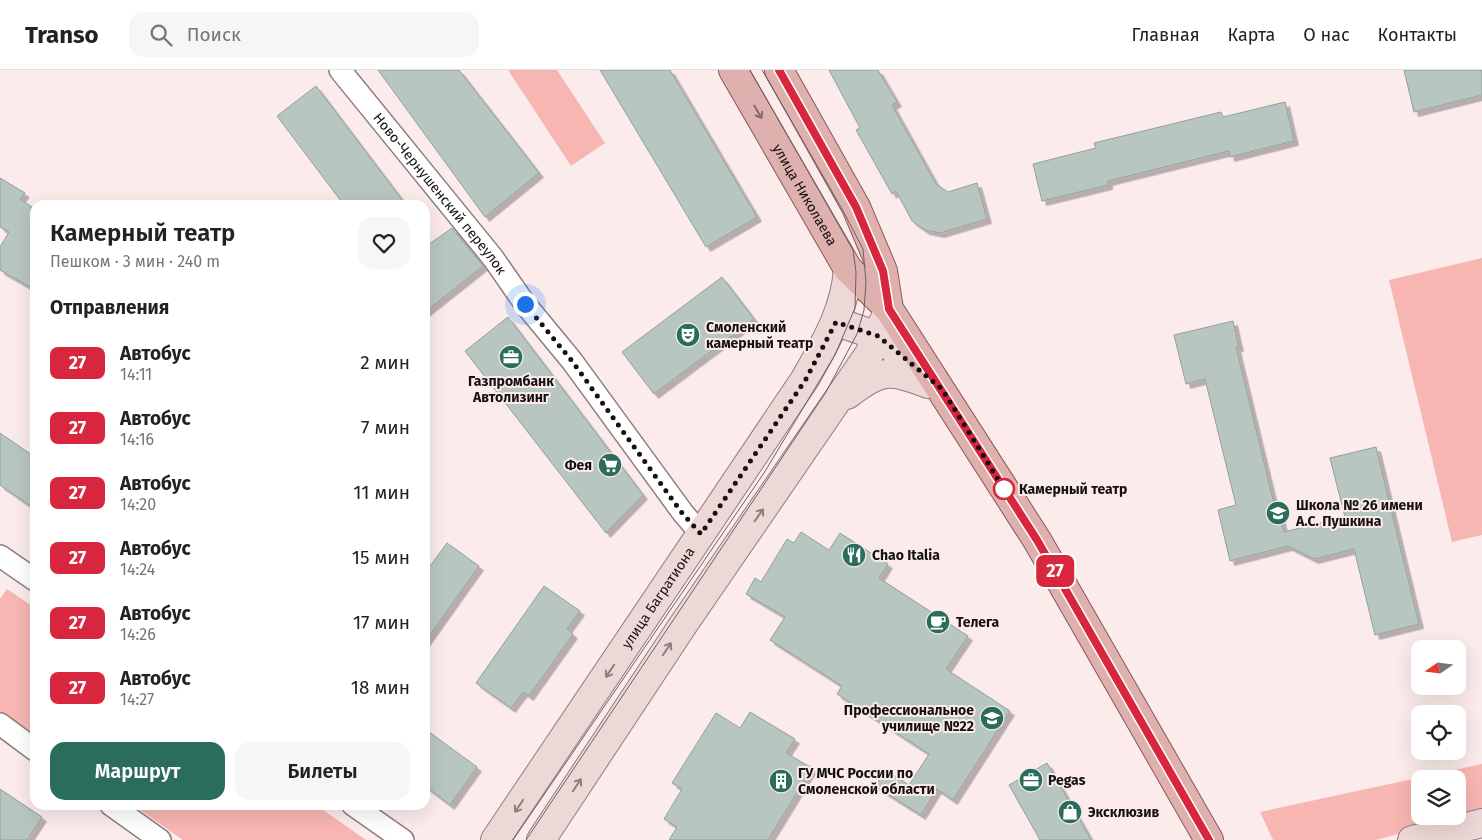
<!DOCTYPE html>
<html lang="ru">
<head>
<meta charset="utf-8">
<style>
  body { margin:0; font-family:"Fira Sans",sans-serif; background:#f6f6f6; color:#222; height:100vh; display:flex; flex-direction:column; font-size:19px; white-space:nowrap }
  * { box-sizing:border-box; margin:0 }
  p { font-size:16px; color:#767676 }
  .icon { flex:none; width:28px; height:28px; fill:none; stroke:currentColor; stroke-width:2; stroke-linecap:round; stroke-linejoin:round }
  .map { position:relative; flex:1; overflow:hidden }
  .details { position:absolute; left:30px; top:130px; width:400px; height:610px; display:flex; flex-direction:column; background:#fff; border-radius:15px; box-shadow:0 5px 20px #0002 }
  .details>* { flex:none }
  .badge { padding:0 10px; border-radius:8px; font-size:18px; line-height:32px }
  .needle { width:32px; rotate:256deg }
  .buttons { position:absolute; left:1411px; top:570px; display:grid; gap:10px }
  .buttons a { display:grid; place-items:center; width:55px; height:55px; border-radius:10px; background:#fff; box-shadow:0 5px 20px #0002; font-size:25px }
  .you { position:absolute; width:25px; height:25px; margin:-12px; border:4px solid #fff; border-radius:50%; background:#1a73e8; box-shadow:0 0 0 8px #1a73e833 }
  .map>.badge { position:absolute; translate:-50% -50%; box-shadow:0 0 0 2px #fff }
  h2 { padding:0 20px; font-size:19px; line-height:45px }
  .round { display:grid; place-items:center; flex:none; width:52px; height:52px; border-radius:15px; background:#f6f6f6 }
  .summary { display:flex; align-items:center; justify-content:space-between; height:85px; padding:0 20px }
  h1 { font-size:24px; font-weight:600; line-height:38px }
  .action { display:flex; gap:10px; margin-top:auto; padding:10px 20px }
  .action a { flex:1; height:58px; border-radius:15px; background:#2a6d5d; color:#fff; font-size:20px; font-weight:600; line-height:58px; text-align:center }
  .action a+a { background:#f6f6f6; color:#222 }
  ul { padding:0; list-style:none }
  li { display:flex; align-items:center; gap:15px; height:65px; padding:0 20px }
  li div { flex:1 }
  li b { display:block; font-size:19px }
  li em { font-style:normal }
  li .badge { min-width:55px; font-weight:700; text-align:center }
  header { display:flex; align-items:center; gap:30px; box-sizing:border-box; height:70px; padding:0 25px; background:#fff; border-bottom:1px solid #e0e0e0 }
  header strong { font-size:24px }
  nav { display:flex; gap:28px; margin-inline-start:auto; font-size:18px }
  .search { width:350px; height:45px; background:#f6f6f6; display:flex; align-items:center; gap:12px; box-sizing:border-box; padding:0 18px; border-radius:15px; color:#767676; font-size:19px }
  .map>svg:first-child { display:block }
</style>
</head>
<body>
<header>
<strong>Transo</strong>
<div class="search"><svg class="icon" aria-label="search" viewBox="0 0 24 24"><circle cx="10" cy="10" r="6"/><path d="M15 15l6 6"/></svg>Поиск</div>
<nav><a>Главная</a><a>Карта</a><a>О нас</a><a>Контакты</a></nav>
</header>
<div class="map">
<svg width="1482" height="770" viewBox="0 0 1482 770">
  <defs>
    <filter id="shadow"><feDropShadow dx="4.5" dy="4.5" stdDeviation="0" flood-color="#0004"/></filter>
  </defs>
  <rect width="100%" height="100%" fill="#fbeceb"/>
  <path fill="#f7b6b2" fill-rule="evenodd" d="M508,0H557L605,73L571,96Z
    M1482,188V465L1452,472L1389,210Z
    M7,519L35,538V666L0,642V529Z
    M1482,694V741L1376,770H1273L1260,742ZM1420,709H1458V746H1420Z
    M133,735H316L366,770H183Z"/>
  <path fill="#b8c6c2" stroke="#92a09c" filter="url(#shadow)" d="M378,0H459L539,103L485,147Z
    M600,0H670L757,147L706,177Z
    M829,0H878L897,32L892,35L936,114L948,122L977,113L987,149L940,163L925,160L912,151L896,121L892,124L856,60L860,58Z
    M1404,0H1482V25L1414,42Z
    M316,16L406,135H344L277,46Z
    M1285,32L1294,71L1230,87L1229,81L1108,111V115L1042,131L1033,94L1096,78L1094,73L1221,42L1223,47Z
    M0,108L25,123L20,129L35,139V220L0,200V177L9,162L0,157Z
    M452,158L483,196L425,242V177Z
    M722,207L754,249L654,324L622,282Z
    M508,247L643,425L606,463L465,281Z
    M1233,251L1239,277H1236L1278,450L1281,449L1284,462L1345,447L1330,388L1376,377L1419,554L1375,565L1354,479L1314,489L1288,476L1230,491L1218,440L1236,435L1205,309L1186,314L1174,265Z
    M0,363L35,387V439L0,415Z
    M801,462L829,480L840,463L888,494L879,508L968,566L946,599L1010,641L953,730L937,719L921,745L875,716L886,700L909,715L929,684L837,624L842,616L770,570L785,547L746,524L755,508L761,512L787,469L794,473Z
    M447,473L479,496L425,572V503Z
    M544,516L580,541L567,559L573,564L529,626L523,622L511,638L476,613Z
    M750,642L795,669L786,683L812,698L768,770H669L677,757L664,749L682,719L672,713L716,643L740,658Z
    M425,659L477,697L450,735L425,716Z
    M1047,693L1091,770H1040L1009,715Z
    M0,719L42,747L27,770H0Z"/>
  <g fill="none" stroke-linecap="round" stroke-linejoin="round">
    <g stroke="#8c7e7d" stroke-width="24">
      <g id="street">
        <path id="s1" d="M340,0L493,188L525,234L572,291L683,443L701,464"/>
        <path d="M0,486L35,510"/>
        <path d="M0,654L35,680"/>
        <path d="M111,735L160,770"/>
        <path d="M353,735L403,770"/>
      </g>
    </g>
    <g stroke="#8c7e7d" stroke-width="30">
      <g id="secondary">
        <path d="M837,252L878,266L932,311"/>
        <path d="M847,325C881,299 888,299 928,314"/>
        <path id="s2" d="M495,770L805,309C825,273 845,241 848,199"/>
        <path d="M541,770L683,555L869,284L889,239"/>
        <path d="M1412,770L1482,753"/>
      </g>
    </g>
    <g stroke="#8a5755" stroke-width="30">
      <g id="primary">
        <path id="s3" d="M733,0L848,199L889,239L1037,470L1209,770"/>
        <path d="M779,0L856,137L883,201L889,239"/>
      </g>
    </g>
    <use href="#street" stroke="#fff" stroke-width="21"/>
    <use href="#secondary" stroke="#eed8d7" stroke-width="28"/>
    <use href="#primary" stroke="#deb1af" stroke-width="28"/>
    <path stroke="#6a6161" stroke-width="1" d="M513,770L764,403L835,285L855,238L856,202L853,180L750,0
      M526,770L826,322L857,264L864,240L866,212L863,179L842,139L762,0"/>
  </g>
  <defs><path id="oneway-shaft" d="M-6 0H5M1.5-3L5.5 0L1.5 3" fill="none" stroke-width="1.6" stroke-linecap="round" stroke-linejoin="round" transform="scale(1.25)"/></defs>
  <use stroke="#846968" href="#oneway-shaft" transform="translate(758 42) rotate(60)"/>
  <g stroke="#8d7e7e">
    <use href="#oneway-shaft" transform="translate(759 445) rotate(-55)"/>
    <use href="#oneway-shaft" transform="translate(667 579) rotate(-56)"/>
    <use href="#oneway-shaft" transform="translate(610 601) rotate(124)"/>
    <use href="#oneway-shaft" transform="translate(577 715) rotate(-56)"/>
    <use href="#oneway-shaft" transform="translate(519 736) rotate(124)"/>
  </g>
  <g fill="none" stroke-linecap="round" stroke-linejoin="round">
    <g stroke="#fff" stroke-width="11">
      <path id="line" d="M779,0L856,137L883,201L889,239L1037,470L1209,770"/>
    </g>
    <use href="#line" stroke="#d7263d" stroke-width="8"/>
    <path stroke="#161111" stroke-width="5" stroke-dasharray="0 9" d="M525,234L572,291L682,443L701,464L806,309L836,252L878,266L942,319L1004,419"/>
  </g>
  <defs>
    <g id="theatre-disc" transform="scale(1.25)"><circle r="9.5" fill="#2a6d5d" stroke="#fbeceb"/><path d="M-5-5.5Q0-4 5-5.5V0Q5 5 0 6Q-5 5-5 0ZM-3.3-2.5H-1v1.5H-3.3ZM1-2.5H3.3v1.5H1ZM-2.8 1Q0 5.5 2.8 1Z" fill="#fff"/></g>
    <g id="office-disc" transform="scale(1.25)"><circle r="9.5" fill="#2a6d5d" stroke="#fbeceb"/><path d="M-6-3h4V-5.5h4V-3h4V5H-6ZM-1-4.5V-3h2v-1.5ZM-6 0V1H6V0Z" fill="#fff"/></g>
    <g id="supermarket-disc" transform="scale(1.25)"><circle r="9.5" fill="#2a6d5d" stroke="#fbeceb"/><path d="M-6-5.5h2.5l.6 2H6L4.5 2H-2.5L-4.4-4H-6ZM-1.5 3.2a1.3 1.3 0 1 0 .1 0ZM3 3.2a1.3 1.3 0 1 0 .1 0Z" fill="#fff"/></g>
    <g id="school-disc" transform="scale(1.25)"><circle r="9.5" fill="#2a6d5d" stroke="#fbeceb"/><path d="M0-5L7-2L0 1L-7-2ZM-4 1L0 2.5L4 1V4Q0 6-4 4Z" fill="#fff"/></g>
    <g id="restaurant-disc" transform="scale(1.25)"><circle r="9.5" fill="#2a6d5d" stroke="#fbeceb"/><path d="M-5-6h1v4h1v-4h1v4h1v-4h1v5L-1.5 .5V6h-2V.5L-5-1ZM5-6V6H3V1.5H1.5Q1.5-4 5-6Z" fill="#fff"/></g>
    <g id="cafe-disc" transform="scale(1.25)"><circle r="9.5" fill="#2a6d5d" stroke="#fbeceb"/><path d="M-5.5-4.5H6V0H3Q3 3.5 0 3.5H-2.5Q-5.5 3.5-5.5 0ZM3-3.2v2h1.7v-2ZM-6 4.5H4V6H-6Z" fill="#fff"/></g>
    <g id="university-disc" transform="scale(1.25)"><circle r="9.5" fill="#2a6d5d" stroke="#fbeceb"/><path d="M0-5L7-2L0 1L-7-2ZM-4 1L0 2.5L4 1V4Q0 6-4 4Z" fill="#fff"/></g>
    <g id="building-disc" transform="scale(1.25)"><circle r="9.5" fill="#2a6d5d" stroke="#fbeceb"/><path d="M-4-6H4V6H1V3H-1V6H-4ZM-2.5-4.3h1.7v1.8h-1.7ZM.8-4.3h1.7v1.8H.8ZM-2.5-1h1.7V.8h-1.7ZM.8-1h1.7V.8H.8Z" fill="#fff"/></g>
    <g id="shop-disc" transform="scale(1.25)"><circle r="9.5" fill="#2a6d5d" stroke="#fbeceb"/><path d="M-5-2.5h2.3a2.7 3.5 0 0 1 5.4 0H5L5.5 6h-11ZM-1.5-2.5h3a1.5 2.3 0 0 0-3 0Z" fill="#fff"/></g>
  </defs>
  <g fill-rule="evenodd">
    <use href="#theatre-disc" x="688" y="265"/>
    <use href="#office-disc" x="511" y="287"/>
    <use href="#supermarket-disc" x="610" y="395"/>
    <use href="#school-disc" x="1278" y="443"/>
    <use href="#restaurant-disc" x="854" y="485"/>
    <use href="#cafe-disc" x="938" y="552"/>
    <use href="#university-disc" x="992" y="648"/>
    <use href="#office-disc" x="1031" y="710"/>
    <use href="#building-disc" x="781" y="711"/>
    <use href="#shop-disc" x="1070" y="742"/>
  </g>
  <circle fill="#fff" stroke="#d7263d" stroke-width="2.5" cx="1004" cy="419" r="10"/>
  <g text-anchor="middle" stroke-width="4" stroke-linejoin="round" paint-order="stroke">
    <g font-size="14" fill="#161111" stroke="#fbeceb">
      <text dy="5" stroke="none"><textPath href="#s1" startOffset="159">Ново-Чернушенский переулок</textPath></text>
      <text dy="5" stroke="none"><textPath href="#s3" startOffset="144">улица Николаева</textPath></text>
      <text dy="5" stroke="none"><textPath href="#s2" startOffset="292">улица Багратиона</textPath></text>
    </g>
    <g font-size="14" font-weight="bold" fill="#161111" stroke="#fbeceb" text-anchor="start">
      <text x="706" y="262">Смоленский<tspan x="706" dy="16">камерный театр</tspan></text>
      <text x="511" y="316" text-anchor="middle">Газпромбанк<tspan x="511" dy="16">Автолизинг</tspan></text>
      <text x="592" y="400" text-anchor="end">Фея</text>
      <text x="1296" y="440">Школа № 26 имени<tspan x="1296" dy="16">А.С. Пушкина</tspan></text>
      <text x="872" y="490">Chao Italia</text>
      <text x="956" y="557">Телега</text>
      <text x="974" y="645" text-anchor="end">Профессиональное<tspan x="974" dy="16">училище №22</tspan></text>
      <text x="798" y="708">ГУ МЧС России по<tspan x="798" dy="16">Смоленской области</tspan></text>
      <text x="1048" y="715">Pegas</text>
      <text x="1088" y="747">Эксклюзив</text>
    </g>
    <g font-size="14" font-weight="bold" fill="#161111" stroke="#fbeceb" text-anchor="start">
      <text x="1019" y="424">Камерный театр</text>
    </g>
  </g>
</svg>
<div class="buttons">
<a><svg class="needle" viewBox="-14 -14 28 28"><path d="M0-13l5 13h-10z" fill="#e53935"/><path d="M0 13l5-13h-10z" fill="#767676"/></svg></a>
<a><svg class="icon" aria-label="locate" viewBox="0 0 24 24"><circle cx="12" cy="12" r="6"/><path d="M12 2v4M12 18v4M2 12h4M18 12h4"/></svg></a>
<a><svg class="icon" aria-label="layers" viewBox="0 0 24 24"><path d="M12 4l9 5-9 5-9-5zM3 14l9 5 9-5"/></svg></a>
</div>
<div class="you" style="left:525px;top:234px"></div>
<b class="badge" style="left:1055px;top:501px;background:#d7263d;color:#fff">27</b>
<section class="details">
<div class="summary"><div><h1>Камерный театр</h1><p>Пешком · 3 мин · 240 m</p></div><a class="round"><svg class="icon" aria-label="heart" viewBox="0 0 24 24"><path d="M12 20l-8-8c-3-5 5-10 8-4 3-6 11-1 8 4z"/></svg></a></div>
<h2>Отправления</h2>
<ul>
<li><span class="badge" style="background:#d7263d;color:#fff">27</span><div><b>Автобус</b><p>14:11</p></div><em>2 мин</em></li>
<li><span class="badge" style="background:#d7263d;color:#fff">27</span><div><b>Автобус</b><p>14:16</p></div><em>7 мин</em></li>
<li><span class="badge" style="background:#d7263d;color:#fff">27</span><div><b>Автобус</b><p>14:20</p></div><em>11 мин</em></li>
<li><span class="badge" style="background:#d7263d;color:#fff">27</span><div><b>Автобус</b><p>14:24</p></div><em>15 мин</em></li>
<li><span class="badge" style="background:#d7263d;color:#fff">27</span><div><b>Автобус</b><p>14:26</p></div><em>17 мин</em></li>
<li><span class="badge" style="background:#d7263d;color:#fff">27</span><div><b>Автобус</b><p>14:27</p></div><em>18 мин</em></li>
</ul>
<div class="action"><a>Маршрут</a><a>Билеты</a></div>
</section>
</div>
</body>
</html>
